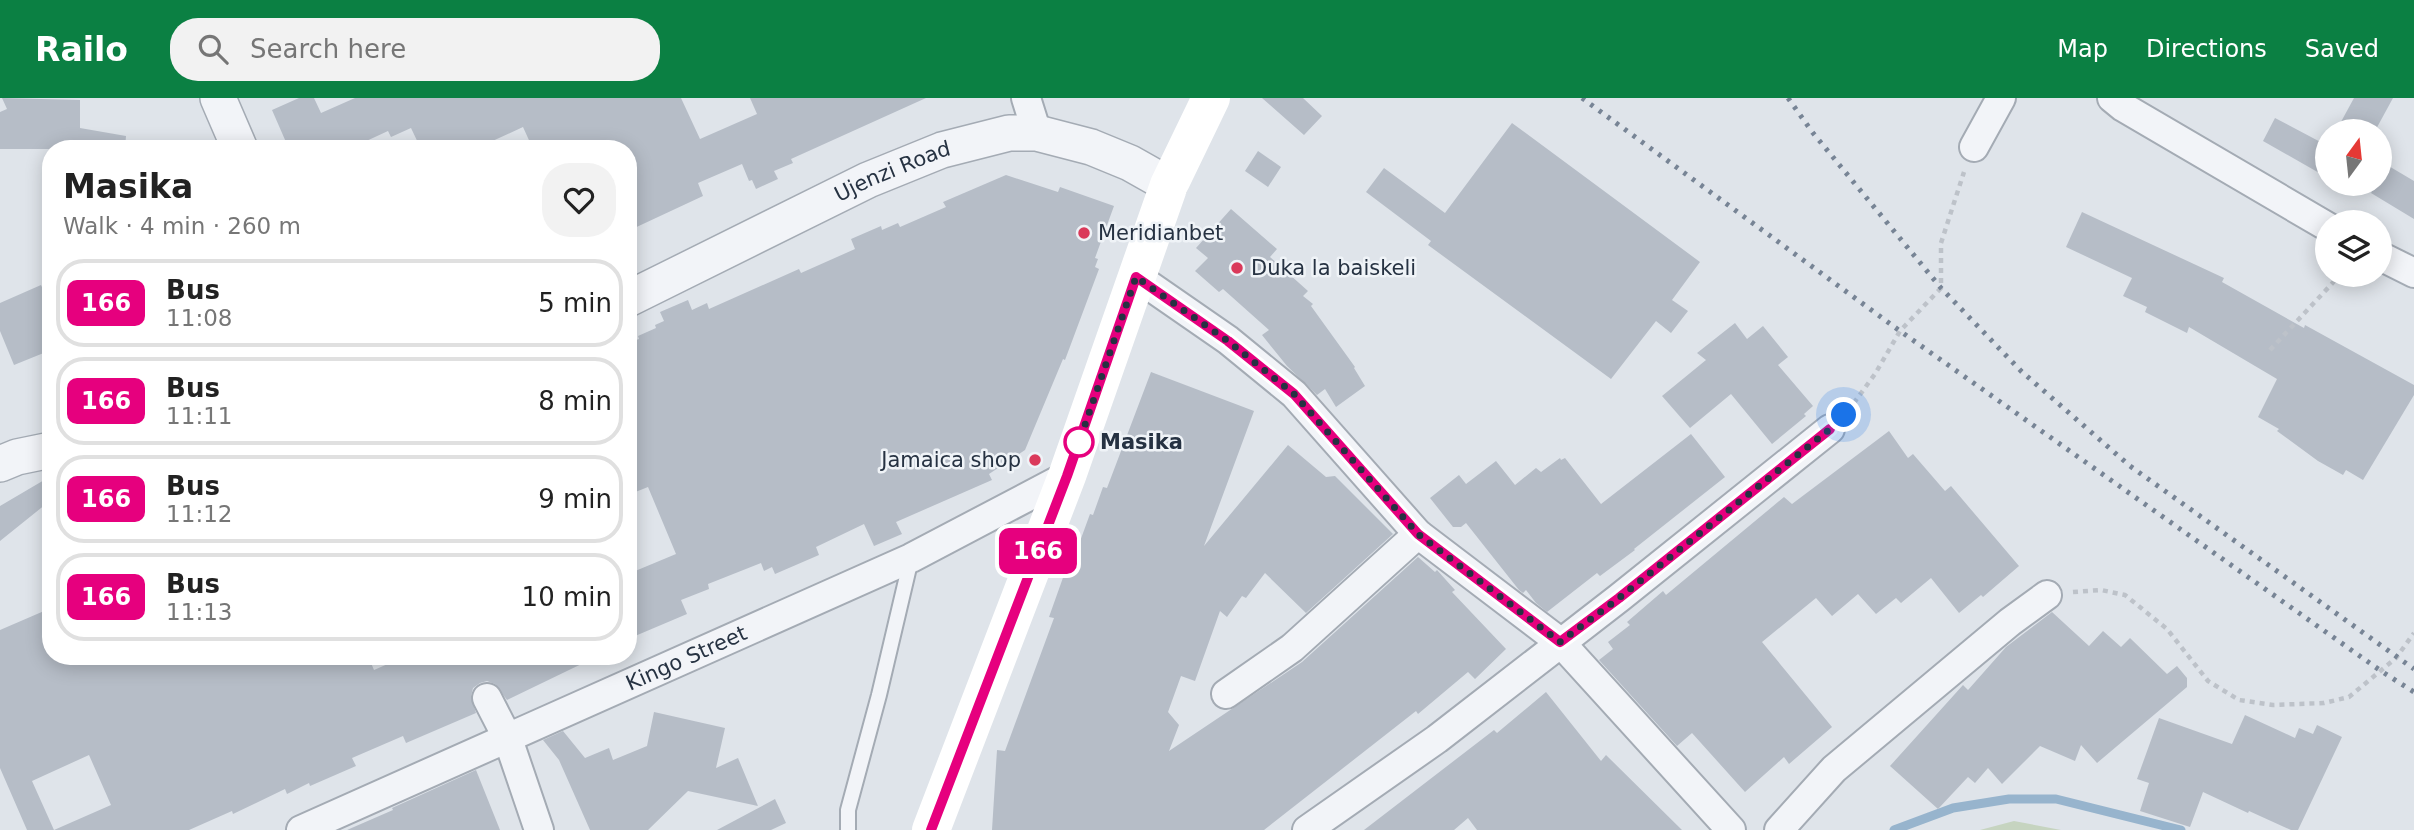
<!DOCTYPE html>
<html lang="en">
<head>
<meta charset="utf-8">
<style>
  body { margin:0; font-family:"DejaVu Sans",sans-serif; background:#f2f2f2; color:#222; height:100vh; display:flex; flex-direction:column; font-size:26px; white-space:nowrap }
  * { box-sizing:border-box; margin:0 }
  p { font-size:23px; color:#767676 }
  .icon { flex:none; width:38px; height:38px; fill:none; stroke:currentColor; stroke-width:2; stroke-linecap:round; stroke-linejoin:round }
  .map { position:relative; flex:1; overflow:hidden }
  .sheet { position:absolute; left:42px; top:42px; width:595px; height:525px; display:flex; flex-direction:column; background:#fff; border-radius:28px; box-shadow:0 4px 18px #0003 }
  .sheet>* { flex:none }
  .badge { padding:0 14px; border-radius:10px; font-size:24px; line-height:46px }
  .needle { width:46px; rotate:15deg }
  .fabs { position:absolute; left:2315px; top:21px; display:grid; gap:14px }
  .fabs a { display:grid; place-items:center; width:77px; height:77px; border-radius:50%; background:#fff; box-shadow:0 4px 18px #0003; font-size:35px }
  .you { position:absolute; width:35px; height:35px; margin:-18px; border:5px solid #fff; border-radius:50%; background:#1a73e8; box-shadow:0 0 0 10px #1a73e833 }
  .map>.badge { position:absolute; translate:-50% -50%; box-shadow:0 0 0 4px #fff }
  .round { display:grid; place-items:center; flex:none; width:74px; height:74px; border-radius:28px; background:#f2f2f2 }
  .summary { display:flex; align-items:center; justify-content:space-between; height:119px; padding:0 21px }
  h1 { font-size:33px; font-weight:700; line-height:52px }
  ul { padding:0; list-style:none }
  li { display:flex; align-items:center; gap:21px; height:88px; margin:0 14px 10px; padding:0 7px; border:4px solid #e0e0e0; border-radius:28px }
  li div { flex:1 }
  li b { display:block; font-size:26px }
  li em { font-style:normal }
  li .badge { min-width:77px; font-weight:700; text-align:center }
  header { display:flex; align-items:center; gap:42px; box-sizing:border-box; height:98px; padding:0 35px; background:#0b8043; color:#fff }
  header strong { font-size:33px }
  nav { display:flex; gap:38px; margin-inline-start:auto; font-size:24px }
  .search { width:490px; height:63px; background:#f2f2f2; display:flex; align-items:center; gap:18px; box-sizing:border-box; padding:0 24px; border-radius:28px; color:#767676; font-size:26px }
  .map>svg:first-child { display:block }
</style>
</head>
<body>
<header>
<strong>Railo</strong>
<div class="search"><svg class="icon" aria-label="search" viewBox="0 0 24 24"><circle cx="10" cy="10" r="6"/><path d="M15 15l6 6"/></svg>Search here</div>
<nav><a>Map</a><a>Directions</a><a>Saved</a></nav>
</header>
<div class="map">
<svg width="2414" height="732" viewBox="0 0 2414 732">
  <rect width="100%" height="100%" fill="#dfe4ea"/>
  <path fill="#c6d4c0" d="M2014,723L2061,732H1980Z"/>
  <g fill="none" stroke-linecap="round" stroke-linejoin="round">
    <path stroke="#97b4cd" stroke-width="9" d="M1894,732L1953,710L2009,701H2056L2181,732"/>
  </g>
  <path fill="#b6bdc7" d="M2,0L80,2V30L126,38L125,51H0V14L7,11Z
    M299,0H314L321,15L355,0H681L700,41L757,16L750,0H926L791,61L793,65L774,73L778,81L756,91L752,82L749,83L742,66L698,85L703,98L628,133V51H533L523,29L475,51H421L411,30L391,39L388,33L349,51H289L272,12Z
    M1262,0H1303L1322,18L1304,37Z
    M2354,0H2393L2375,33H2336Z
    M2275,20L2328,48V80L2263,43Z
    M1512,25L1700,164L1672,202L1688,213L1671,235L1656,223L1611,281L1428,147L1431,143L1366,94L1384,70L1445,115Z
    M1258,53L1281,69L1268,89L1245,73Z
    M2387,67L2414,83V121L2371,95L2376,86H2380V80Z
    M1006,77L1058,94L1060,89L1114,108L1095,160L1098,161L1095,169L1099,171L1065,262L1063,261L1025,352L989,376L992,382L896,424L902,436L874,448L864,426L816,449L819,457L775,476L772,469L764,473L761,465L708,486L709,491L681,502L687,516L628,541V476L676,456L648,389L628,397V245L639,241L638,238L656,230L655,227L664,223L660,214L688,202L692,212L707,205L709,211L799,171L801,175L855,151L851,141L881,128L882,132L898,125L900,129L946,109L943,104Z
    M1231,111L1277,151L1270,159L1308,193L1303,198L1313,206L1311,208L1355,269L1354,270L1365,288L1336,309L1325,291L1317,297L1287,268L1262,237L1269,232L1223,191L1219,194L1195,173L1208,160L1196,150Z
    M2082,114L2224,180L2222,184L2304,230L2305,227L2414,287V297L2363,382L2346,372L2343,377L2318,363L2277,333L2279,331L2258,319L2277,281L2189,229L2187,235L2145,214L2147,209L2123,198L2132,180L2066,149Z
    M41,187L51,208V252L14,267L0,233V205Z
    M1735,225L1747,241L1763,228L1788,259L1778,267L1813,308L1804,316L1806,318L1772,346L1731,296L1690,330L1662,298L1706,262L1697,255Z
    M1151,274L1254,313L1204,448L1288,347L1326,379L1335,378L1393,436L1306,515L1265,475L1246,500L1242,498L1227,519L1220,513L1195,583L1181,578L1168,614L1179,627L1169,653L1302,564L1418,459L1435,474L1437,472L1455,492L1452,494L1506,551L1475,581L1468,574L1418,616L1416,613L1264,732H992L997,652L1005,653L1054,520L1049,519L1065,474L1068,476L1090,416L1093,417L1103,389L1107,390Z
    M1889,333L1908,360L1913,356L1945,393L1951,388L2019,468L1983,499L1981,497L1959,515L1931,480L1901,505L1896,500L1876,516L1858,496L1832,518L1816,500L1762,544L1832,629L1789,666L1784,659L1745,694L1692,635L1677,648L1599,562L1613,551L1608,544L1630,527L1627,524L1663,493L1666,497L1784,399L1792,406Z
    M1691,336L1725,379L1634,451L1635,452L1600,478L1597,475L1547,514L1536,505L1526,492L1523,495L1519,492L1466,425L1461,429H1453L1430,400L1459,377L1466,386L1496,363L1515,387L1536,370L1541,374L1560,360L1561,362L1565,360L1601,406Z
    M51,378V402L0,443V408Z
    M51,510V558H69L73,567L96,558H368L374,572L406,558H598L507,602L495,586L487,583L480,585L473,590L471,598L476,615L406,645L403,638L352,660L356,668L310,688L309,685L287,696L285,691L233,716L232,713L189,732H54L111,707L89,657L32,683L54,732H27L0,670V532Z
    M2052,514L2089,548L2103,533L2121,549L2130,540L2167,576L2177,568L2187,580V589L2097,665L2081,647L2075,663L2040,648L2002,686L1988,670L1975,685L1968,679L1938,711L1890,668L1963,587L1968,592L2006,549Z
    M1546,594L1601,663L1606,657L1682,732H1477L1468,720L1454,732H1364L1494,632L1497,635Z
    M654,614L725,630L716,670L738,660L758,708L688,693L648,732H590L559,662L543,642L563,633L585,660L609,650L613,662L647,648Z
    M2245,617L2295,640L2299,630L2313,636L2317,627L2342,639L2298,732H2291L2249,713L2248,715L2203,694L2190,729L2140,713L2149,685L2137,681L2159,620L2232,646Z
    M476,672L500,732H347L393,712L392,710Z
    M775,701L786,725L771,732H717Z"/>
  <g fill="none" stroke-linecap="round" stroke-linejoin="round">
    <g stroke="#a4abb4" stroke-width="18">
      <path id="service" d="M848,732V712L879,597L911,461"/>
    </g>
    <g stroke="#a4abb4" stroke-width="32">
      <g id="minor">
        <path d="M1026,0L1037,35"/>
        <path d="M2112,0L2123,9L2328,129"/>
        <path d="M1974,49L2001,0"/>
        <path d="M2380,158L2414,175"/>
        <path d="M1137,179L1228,242L1294,296L1418,436L1560,544L1731,732"/>
        <path d="M1226,596L1292,550L1418,436"/>
        <path d="M487,600L508,641L539,732"/>
        <path id="s1" d="M301,732L911,460L1067,378"/>
        <path d="M1307,732L1437,641L1619,500L1830,331"/>
        <path d="M1779,732L1834,671L2010,524L2047,497"/>
      </g>
    </g>
    <g stroke="#a4abb4" stroke-width="38">
      <g id="tertiary">
        <path d="M218,0L240,51"/>
        <path id="s2" d="M628,201L868,82L942,52L1009,35H1037L1091,49L1130,65L1169,87"/>
        <path d="M0,366L17,359L51,352"/>
      </g>
    </g>
    <path stroke="#bdc2c9" stroke-width="4.5" stroke-dasharray="5 5" stroke-linecap="butt" d="M2270,252L2340,177
      M1848,313L1875,276L1900,233L1941,190V145L1964,74
      M2073,494L2101,492L2125,497L2167,531L2208,583L2239,602L2273,607L2324,605L2349,599L2396,560L2414,535"/>
    <use href="#service" stroke="#f2f4f8" stroke-width="14"/>
    <use href="#minor" stroke="#f2f4f8" stroke-width="28"/>
    <use href="#tertiary" stroke="#f2f4f8" stroke-width="35"/>
    <path stroke="#fff" stroke-width="38" d="M931,732L1067,378L1169,87L1211,0"/>
    <path stroke="#778495" stroke-width="5" stroke-dasharray="3.5 7" stroke-linecap="butt" d="M1582,0L1900,233L2381,573L2414,594
      M1788,0L1813,35L1941,190L2021,273L2130,368L2414,571"/>
  </g>
  <g fill="none" stroke-linecap="round" stroke-linejoin="round">
    <g stroke="#fff" stroke-width="16">
      <path id="line" d="M931,732L1067,378L1136,179L1228,243L1294,296L1418,436L1560,544L1619,500L1830,331"/>
    </g>
    <use href="#line" stroke="#e6007e" stroke-width="10"/>
    <path stroke="#263242" stroke-width="7" stroke-dasharray="0 12.6" d="M1079,344L1076,353L1136,179L1228,243L1294,296L1418,436L1560,544L1619,500L1830,331L1844,317"/>
  </g>
  <g fill="#da395a" stroke="#eff3f7" stroke-width="2.5">
    <circle cx="1084" cy="135" r="7"/>
    <circle cx="1237" cy="170" r="7"/>
    <circle cx="1035" cy="362" r="7"/>
  </g>
  <circle fill="#fff" stroke="#e6007e" stroke-width="3.5" cx="1079" cy="344" r="14"/>
  <g text-anchor="middle" stroke-width="5" stroke-linejoin="round" paint-order="stroke">
    <g font-size="21" fill="#263242" stroke="#eff3f7">
      <text dy="7" stroke="none"><textPath href="#s2" startOffset="294">Ujenzi Road</textPath></text>
      <text dy="7" stroke="none"><textPath href="#s1" startOffset="422">Kingo Street</textPath></text>
    </g>
    <g font-size="21" fill="#263242" stroke="#eff3f7" text-anchor="start">
      <text x="1098" y="142">Meridianbet</text>
      <text x="1251" y="177">Duka la baiskeli</text>
      <text x="1021" y="369" text-anchor="end">Jamaica shop</text>
    </g>
    <g font-size="21" font-weight="bold" fill="#263242" stroke="#eff3f7" text-anchor="start">
      <text x="1100" y="351">Masika</text>
    </g>
  </g>
</svg>
<div class="fabs">
<a><svg class="needle" viewBox="-14 -14 28 28"><path d="M0-13l5 13h-10z" fill="#e53935"/><path d="M0 13l5-13h-10z" fill="#767676"/></svg></a>
<a><svg class="icon" aria-label="layers" viewBox="0 0 24 24"><path d="M12 4l9 5-9 5-9-5zM3 14l9 5 9-5"/></svg></a>
</div>
<div class="you" style="left:1844px;top:317px"></div>
<b class="badge" style="left:1038px;top:453px;background:#e6007e;color:#fff">166</b>
<section class="sheet">
<div class="summary"><div><h1>Masika</h1><p>Walk · 4 min · 260 m</p></div><a class="round"><svg class="icon" aria-label="heart" viewBox="0 0 24 24"><path d="M12 20l-8-8c-3-5 5-10 8-4 3-6 11-1 8 4z"/></svg></a></div>
<ul>
<li><span class="badge" style="background:#e6007e;color:#fff">166</span><div><b>Bus</b><p>11:08</p></div><em>5 min</em></li>
<li><span class="badge" style="background:#e6007e;color:#fff">166</span><div><b>Bus</b><p>11:11</p></div><em>8 min</em></li>
<li><span class="badge" style="background:#e6007e;color:#fff">166</span><div><b>Bus</b><p>11:12</p></div><em>9 min</em></li>
<li><span class="badge" style="background:#e6007e;color:#fff">166</span><div><b>Bus</b><p>11:13</p></div><em>10 min</em></li>
</ul>
</section>
</div>
</body>
</html>
